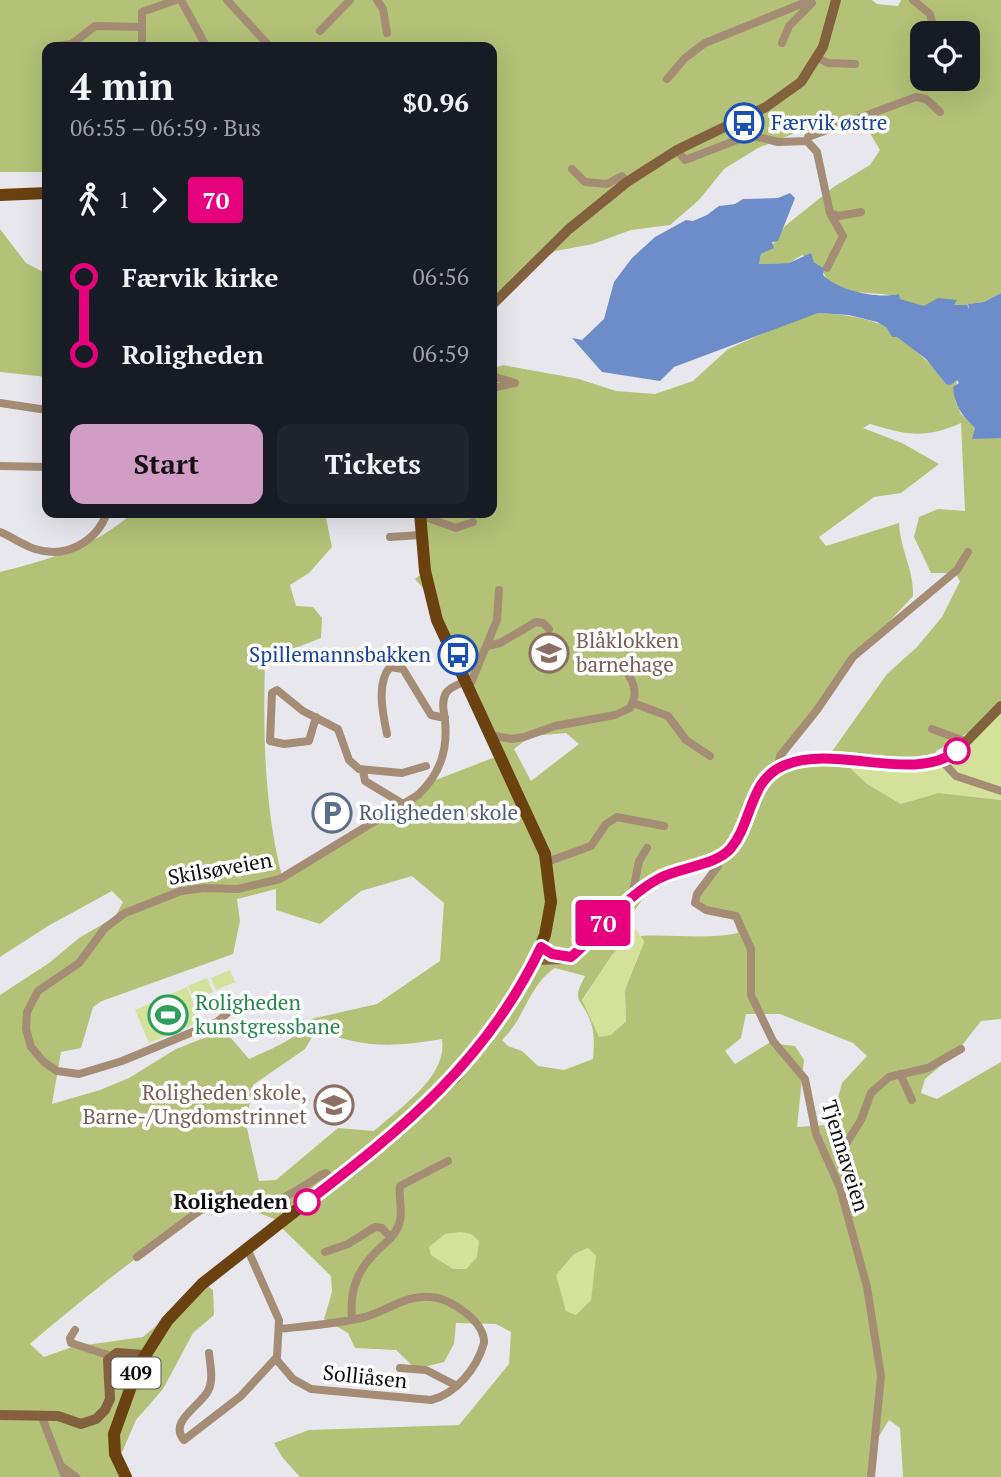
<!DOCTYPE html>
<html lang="en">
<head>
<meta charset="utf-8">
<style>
  body { margin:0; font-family:"PT Serif",serif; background:#20242c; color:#f1f3f6; height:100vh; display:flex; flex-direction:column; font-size:26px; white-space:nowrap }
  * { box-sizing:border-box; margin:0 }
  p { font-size:23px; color:#9ea1a6 }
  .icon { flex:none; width:38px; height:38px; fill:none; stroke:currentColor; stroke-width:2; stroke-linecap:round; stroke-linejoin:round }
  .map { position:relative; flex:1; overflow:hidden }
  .panel { position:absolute; left:42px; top:42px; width:455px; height:476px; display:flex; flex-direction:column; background:#171b24; border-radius:14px; box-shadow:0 7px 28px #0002 }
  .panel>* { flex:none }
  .badge { padding:0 14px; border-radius:5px; font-size:24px; line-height:46px }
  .controls { position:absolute; left:910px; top:21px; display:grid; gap:14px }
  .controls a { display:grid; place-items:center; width:70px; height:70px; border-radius:14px; background:#171b24; box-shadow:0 7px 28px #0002; font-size:35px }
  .map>.badge { position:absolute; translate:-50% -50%; box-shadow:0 0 0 4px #fff }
  .legs { display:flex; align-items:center; gap:10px; height:77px; padding:0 28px; font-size:23px }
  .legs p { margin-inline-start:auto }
  .summary { display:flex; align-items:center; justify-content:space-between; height:119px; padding:0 28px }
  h1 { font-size:38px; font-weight:700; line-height:52px }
  .button { display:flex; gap:14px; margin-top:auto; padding:14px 28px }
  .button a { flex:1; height:80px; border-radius:14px; background:#d29dc5; color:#111; font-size:28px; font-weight:700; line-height:80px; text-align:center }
  .button a+a { background:#20242c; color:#f1f3f6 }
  ul { padding:0 28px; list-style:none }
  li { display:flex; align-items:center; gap:24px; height:77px; font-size:26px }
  li i { display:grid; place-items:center; width:10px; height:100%; margin:0 9px; background:currentColor }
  li i::after { content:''; width:18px; height:18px; margin:-9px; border:5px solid; border-radius:50%; background:#171b24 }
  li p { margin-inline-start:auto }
  li:first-child i { background:linear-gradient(#0000 50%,currentColor 0) }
  li:last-child i { background:linear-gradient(currentColor 50%,#0000 0) }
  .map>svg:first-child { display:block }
</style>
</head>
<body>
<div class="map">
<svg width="1001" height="1477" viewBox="0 0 1001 1477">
  <rect width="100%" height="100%" fill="#e9e7ee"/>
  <path fill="#d3e19b" d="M1001,714V800L938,793L901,804L867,784L842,760L955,756L980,726Z
    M636,929L644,941L625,990L626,1020L611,1036L599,1037L582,1001L612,955Z
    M230,970L235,982L216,990L211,978Z
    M207,978L213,992L194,1000L188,986Z
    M187,987L201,1021L149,1043L135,1010Z
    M461,1232L471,1234L479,1241L477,1257L466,1269H453L431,1255L429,1247L445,1234Z
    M588,1248L596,1256L591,1300L576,1315L566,1311L555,1275L574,1254Z"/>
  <path fill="#b3c277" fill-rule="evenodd" d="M0,0H872L877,4L898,6L901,0H1001V293L984,302L968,304V309L967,306L954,305L949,300C939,300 933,306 923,306C910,306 900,297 888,295C869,292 854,294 837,287C827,283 825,274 820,267C816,262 807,258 802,255L789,263L759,264L761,254L769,250L785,226L835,186L870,165L880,150L868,130L833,127L795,133L758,148L724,169L699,200L670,225L631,230L593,244L555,251L523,274L492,307V47H47V172H0ZM922,33H968V79H922Z
    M0,229L26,263L47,274V377L0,372Z
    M818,313C838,314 858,316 877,323C894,328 937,370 951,385L957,380L955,400L961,414L975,428L973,438H1001V714L936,751L937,757L927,760L843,761L867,784L901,804L938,793L1001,800V1019L981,1021L956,1053L925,1079L921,1093L937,1099L1001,1062V1477H903L900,1428L889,1420L876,1441L872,1477H300L282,1457L274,1443L309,1430L459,1425L509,1364L511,1332L496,1324L456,1323L454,1344L444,1362L416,1369L396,1350L355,1348L348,1333L324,1319L332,1292L331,1276L283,1229V1223C264,1215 244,1205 222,1207C188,1211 61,1317 30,1344L44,1357L72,1347L143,1337L204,1284L213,1290L214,1315L193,1333L163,1389L136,1420L120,1457L126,1477H0V995L49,963L79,938L115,917L123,902L112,891L48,926L0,957V572C47,560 96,547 132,513H325L332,547L309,573L290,585L296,606L313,607L322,618L321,638L265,660C263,733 264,809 283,880L433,781L498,756L429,595L415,579L420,575L422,513H492V369L503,365L579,379L616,391L655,394L693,381L728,349L801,317ZM961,423L965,511L938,509L919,517L914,537L931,573H955L960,581L942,617L917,647L887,674L828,757L777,762L833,683L913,596C914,570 900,549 899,523L826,546L819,537L874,497L901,493L939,464L902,443L863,428L870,424C907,435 925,439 961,423ZM566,733L579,744L531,781L514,749L531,736ZM714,863L695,896V907L734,920L738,933C707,940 673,934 641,936L644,942L625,990L626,1021L611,1035L599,1037L582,1000L612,955L634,932L628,923C650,880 669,875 714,863ZM412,876L444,903L440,961L377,1004L311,1019C300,1038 269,1050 249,1059L224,1030L176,1049L129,1078L100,1090L52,1104L61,1052L81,1048L93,1007L102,1001L233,954L240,921L237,899L276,889V910L320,924L361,891ZM555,968L585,976C571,1003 581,997 590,1020C595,1033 594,1046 593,1059L564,1070L538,1066L522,1051L508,1046L502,1040C524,1020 530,983 555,968ZM746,1014H780L853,1043L867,1056L842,1083L835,1109L825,1125L797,1127L804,1060L795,1046L769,1043L735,1064L725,1051L741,1038ZM317,1029C362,1049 395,1047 442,1039C448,1077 399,1108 374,1131L338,1128L276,1180L259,1181L246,1124L253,1085L305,1049ZM461,1232L471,1234L479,1241L477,1257L466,1269H453L431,1255L429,1247L445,1234ZM588,1248L596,1256L591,1300L576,1315L566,1311L556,1275L574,1254Z"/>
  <path fill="#6c8dca" d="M790,193L795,198L778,241L772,242L774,248L761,254L759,264L789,263L811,253L814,262L824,269L823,275C839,291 877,299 899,294L900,299L924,306L938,298L957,300L954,305H967L969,309L968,304L984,302L1001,293V438L972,439L975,428C963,417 954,405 953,387L959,383L957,380L951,385L946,384L926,359L897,337H892L887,328L877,322L849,315L818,313L674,367L660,381L602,372L572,338L582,340L604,319L614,282L632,258L655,237L686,220L693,221L707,215L719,206L735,204L743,199L778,198Z"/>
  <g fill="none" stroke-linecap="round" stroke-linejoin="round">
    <path stroke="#a58d75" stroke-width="8" d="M181,0L205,44
      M227,0L270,47
      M377,0L383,9L387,33
      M913,0L930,14L935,33
      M320,31L350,0
      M782,43L789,26L812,3
      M57,46L72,44L95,26L141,27
      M142,47V12L176,0
      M818,58L828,63L855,64
      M667,79L685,58L705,43L811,0
      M807,141L808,137L916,97L926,99L940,112
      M677,150L685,160L750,135L778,142L807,141L817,152L830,213L839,216L861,212
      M572,169L585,182L607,184L622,176L627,182
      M827,268L843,236L830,213
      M492,376L515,383L492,388
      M0,403L47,410
      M0,466L47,467
      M420,515L456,528L473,522
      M0,532C12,537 23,545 35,549C66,559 96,542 107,513
      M390,537L421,535
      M488,646L500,643L536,622L543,623L549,629
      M468,690L497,620L499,590
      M633,703L668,716L686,740L710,756
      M316,717L309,741L284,744L270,741L272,693L277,690L303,711L338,729L349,760L359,769L402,773L426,766
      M932,729L967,742
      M387,734C383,715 376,683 390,667L403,669L431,715L445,718
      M489,735L512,739L524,737L555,726L615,715L630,708C640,691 632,678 621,665L608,661L583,666
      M942,761L956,776L1001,791
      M778,768L780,756L817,710L853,657L957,570L968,552
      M363,771L365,781L403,804
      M717,858L718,866L697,894L695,903L706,910L736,916L751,949V995L773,1041L805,1079L816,1134L840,1188L867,1287L881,1376L871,1477
      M547,862L591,846L606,824L617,817L664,826
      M632,896L639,861L647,848
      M238,1004L217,1022L122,1061L79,1074L57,1071L44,1062L31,1047L26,1029L27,1012L38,991L79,963L105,928L125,913L181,891L204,888L238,889L280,879L418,795C440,774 448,751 445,720C444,712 441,702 446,693C450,687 457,685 464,682
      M900,1074L912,1100
      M840,1188L846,1181L843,1161L846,1144L861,1120L871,1093L889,1077L928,1068L961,1049
      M325,1252L348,1244L375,1227L382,1228L391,1238
      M137,1257L219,1196L231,1193L236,1203C258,1219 302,1187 321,1175L326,1173L334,1181
      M352,1319C349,1287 359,1267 382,1246C389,1240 396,1234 399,1224C404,1211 398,1199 400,1186L448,1161
      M75,1330L70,1338L71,1343L111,1356
      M209,1353C210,1365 214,1380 208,1391C200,1406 168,1422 184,1440L241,1396L277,1357L279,1320L247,1248
      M276,1359L293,1379L311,1389L431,1400C456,1394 477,1368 484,1343C485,1322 451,1298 431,1297C408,1294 386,1311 365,1317C337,1324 307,1326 279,1329
      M400,1368L426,1370L457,1386
      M41,1415L65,1477
      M61,1466L76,1477"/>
    <path stroke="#84613e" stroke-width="10" d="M492,305L569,229L627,182L677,150L766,107L801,82L823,47L836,0
      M535,960L567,959L632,896L669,873L717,858L731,848L761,784L778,768L812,760L933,763L957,751L1001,706
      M0,1415L58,1416L81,1424L96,1419L105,1410L110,1399L108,1360L117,1353L144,1355"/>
    <path stroke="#6b420f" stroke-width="12" d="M0,195L47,193
      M126,1477L115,1454L114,1434L138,1367L167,1321L202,1284L391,1136L456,1076L502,1017L530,970L545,935L551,902L545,854L437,620L425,571L420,513"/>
  </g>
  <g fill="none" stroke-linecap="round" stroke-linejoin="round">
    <g stroke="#fff" stroke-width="16">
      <path id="line-1" d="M307,1202C405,1127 487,1060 541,947L552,954L571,957C602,931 622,899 658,879C679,867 716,866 731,848C753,821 749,779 785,765C836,744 913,784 957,751"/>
    </g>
    <use href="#line-1" stroke="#e6007e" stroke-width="10"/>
  </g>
  <defs>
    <g id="bus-ring" transform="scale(2.0125)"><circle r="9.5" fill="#fff" stroke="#1a4fb4" stroke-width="1.5"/><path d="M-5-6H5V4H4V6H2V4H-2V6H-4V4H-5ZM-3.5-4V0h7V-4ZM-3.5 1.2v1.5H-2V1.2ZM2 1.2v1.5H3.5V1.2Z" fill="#1a4fb4"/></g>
    <g id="school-ring" transform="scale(2.0125)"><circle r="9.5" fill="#fff" stroke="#8d6e63" stroke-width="1.5"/><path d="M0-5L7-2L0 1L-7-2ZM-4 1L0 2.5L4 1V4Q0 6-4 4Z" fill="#8d6e63"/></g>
    <g id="parking-ring" transform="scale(2.0125)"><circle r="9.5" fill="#fff" stroke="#5c6f8a" stroke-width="1.5"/><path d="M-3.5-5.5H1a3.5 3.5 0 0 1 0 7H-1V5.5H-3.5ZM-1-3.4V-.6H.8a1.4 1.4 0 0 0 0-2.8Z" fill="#5c6f8a"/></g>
    <g id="stadium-ring" transform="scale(2.0125)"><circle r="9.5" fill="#fff" stroke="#2e9e5b" stroke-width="1.5"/><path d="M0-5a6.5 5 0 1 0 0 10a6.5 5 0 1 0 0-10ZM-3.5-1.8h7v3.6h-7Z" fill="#2e9e5b"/></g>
  </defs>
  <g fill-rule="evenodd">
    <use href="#bus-ring" x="744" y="123"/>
    <use href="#school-ring" x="549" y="653"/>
    <use href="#bus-ring" x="458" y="655"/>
    <use href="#parking-ring" x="332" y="813"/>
    <use href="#stadium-ring" x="168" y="1015"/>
    <use href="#school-ring" x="334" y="1105"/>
  </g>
  <g fill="#fff" stroke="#e6007e" stroke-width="3.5">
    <circle cx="957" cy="751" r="12"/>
    <circle cx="307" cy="1202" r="12"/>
  </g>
  <g text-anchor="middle" stroke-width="7" stroke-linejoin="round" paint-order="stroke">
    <rect fill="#fff" stroke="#565657" stroke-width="2" x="111.5" y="1357.5" width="49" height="31" rx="5"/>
    <g font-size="19" font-weight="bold" fill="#0e0d0f">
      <text x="136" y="1380">409</text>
    </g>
    <g font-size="21" fill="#164399" stroke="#fff" text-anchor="start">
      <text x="771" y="130">Færvik østre</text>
      <text x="431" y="662" text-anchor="end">Spillemannsbakken</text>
    </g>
    <g font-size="21" fill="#785e54" stroke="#fff" text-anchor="start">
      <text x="576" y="648">Blåklokken<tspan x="576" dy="24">barnehage</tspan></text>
      <text x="307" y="1100" text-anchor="end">Roligheden skole,<tspan x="307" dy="24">Barne-/Ungdomstrinnet</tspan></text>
    </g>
    <g font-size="21" fill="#4e5e75" stroke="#fff" text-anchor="start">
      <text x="359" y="820">Roligheden skole</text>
    </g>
    <g font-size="21" fill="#0e0d0f" stroke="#fff">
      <text transform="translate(220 869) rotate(-10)" y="7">Skilsøveien</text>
      <text transform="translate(845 1156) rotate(73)" y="7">Tjennaveien</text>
      <text transform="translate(365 1377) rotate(6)" y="7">Solliåsen</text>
    </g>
    <g font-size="21" fill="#27864d" stroke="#fff" text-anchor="start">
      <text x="195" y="1010">Roligheden<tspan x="195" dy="24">kunstgressbane</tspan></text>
    </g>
    <g font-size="21" font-weight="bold" fill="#0e0d0f" stroke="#fff" text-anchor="end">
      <text x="288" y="1209">Roligheden</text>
    </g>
  </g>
</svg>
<div class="controls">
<a><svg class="icon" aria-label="locate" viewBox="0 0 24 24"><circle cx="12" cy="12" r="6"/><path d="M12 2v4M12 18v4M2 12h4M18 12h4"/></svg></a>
</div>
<b class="badge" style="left:603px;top:923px;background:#e6007e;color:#fff">70</b>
<section class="panel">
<div class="summary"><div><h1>4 min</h1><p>06:55 – 06:59 · Bus</p></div><b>$0.96</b></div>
<div class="legs"><svg class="icon" aria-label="walk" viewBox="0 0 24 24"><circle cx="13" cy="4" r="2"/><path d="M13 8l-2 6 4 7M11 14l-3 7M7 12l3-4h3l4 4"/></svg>1<svg class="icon" aria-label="forward" viewBox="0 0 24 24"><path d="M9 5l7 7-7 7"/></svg><b class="badge" style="background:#e6007e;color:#fff">70</b></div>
<ul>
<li><i style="color:#e6007e"></i><b>Færvik kirke</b><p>06:56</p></li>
<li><i style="color:#e6007e"></i><b>Roligheden</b><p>06:59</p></li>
</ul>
<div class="button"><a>Start</a><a>Tickets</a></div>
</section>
</div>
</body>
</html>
